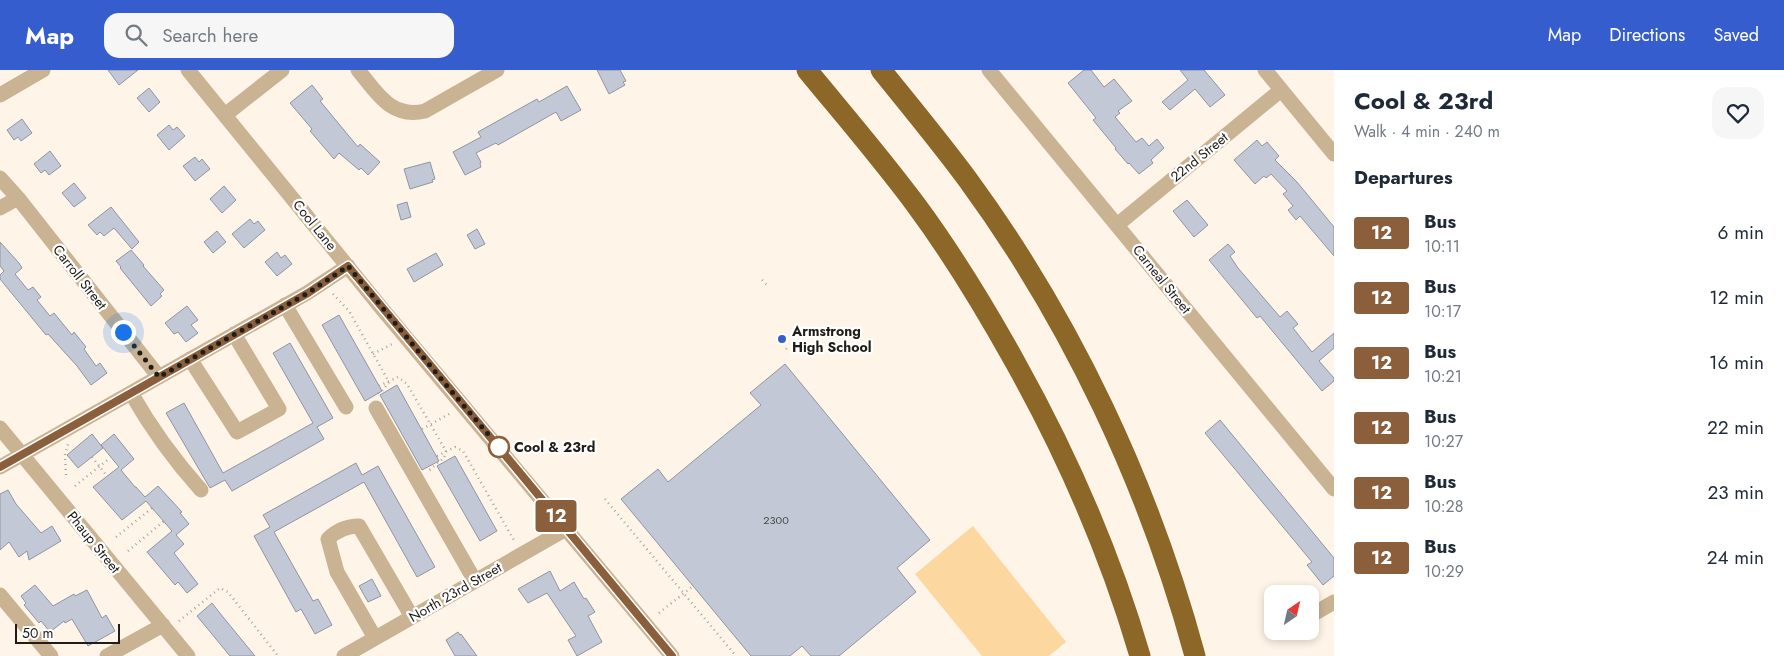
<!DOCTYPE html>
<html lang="en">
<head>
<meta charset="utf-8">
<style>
  body { margin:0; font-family:Jost,sans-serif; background:#f6f6f7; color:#1f2937; height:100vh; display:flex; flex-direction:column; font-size:19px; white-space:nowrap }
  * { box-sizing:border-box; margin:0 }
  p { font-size:16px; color:#747a83 }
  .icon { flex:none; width:28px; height:28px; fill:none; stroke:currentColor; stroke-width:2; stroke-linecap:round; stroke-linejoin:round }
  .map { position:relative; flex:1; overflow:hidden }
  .sheet { display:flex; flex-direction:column; background:#fff; width:450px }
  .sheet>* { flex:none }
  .badge { padding:0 10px; border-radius:4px; font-size:18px; line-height:32px }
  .needle { width:32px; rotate:34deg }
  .tools { position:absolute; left:1264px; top:515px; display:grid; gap:10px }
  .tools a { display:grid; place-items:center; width:55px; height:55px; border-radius:10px; background:#fff; box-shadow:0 2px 8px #0003; font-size:25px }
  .scale { position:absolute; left:15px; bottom:12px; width:105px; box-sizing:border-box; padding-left:5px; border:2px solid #201d18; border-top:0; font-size:14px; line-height:18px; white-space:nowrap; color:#201d18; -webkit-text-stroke:4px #fff; paint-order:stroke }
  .you { position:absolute; width:25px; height:25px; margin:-12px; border:4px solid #fff; border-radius:50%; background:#1a73e8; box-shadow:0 0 0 8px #1a73e833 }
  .map>.badge { position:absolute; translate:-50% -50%; box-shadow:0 0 0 2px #fff }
  h2 { padding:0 20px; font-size:19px; line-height:45px }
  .round { display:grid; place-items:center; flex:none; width:52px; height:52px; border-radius:15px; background:#f6f6f7 }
  .overview { display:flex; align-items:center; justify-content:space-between; height:85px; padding:0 20px }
  h1 { font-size:24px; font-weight:700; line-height:38px }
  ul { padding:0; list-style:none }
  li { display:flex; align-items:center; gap:15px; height:65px; padding:0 20px }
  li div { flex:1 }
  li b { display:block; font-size:19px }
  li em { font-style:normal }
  li .badge { min-width:55px; font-weight:700; text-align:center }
  header { display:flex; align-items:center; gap:30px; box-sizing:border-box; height:70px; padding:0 25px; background:#355dce; color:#fff }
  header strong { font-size:24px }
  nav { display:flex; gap:28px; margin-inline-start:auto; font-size:18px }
  .search { width:350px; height:45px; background:#f6f6f7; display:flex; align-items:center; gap:12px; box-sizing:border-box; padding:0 18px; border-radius:15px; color:#747a83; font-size:19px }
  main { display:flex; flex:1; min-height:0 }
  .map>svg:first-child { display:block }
</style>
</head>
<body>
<header>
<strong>Map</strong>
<div class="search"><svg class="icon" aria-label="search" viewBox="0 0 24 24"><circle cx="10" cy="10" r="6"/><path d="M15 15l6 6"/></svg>Search here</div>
<nav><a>Map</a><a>Directions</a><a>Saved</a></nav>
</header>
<main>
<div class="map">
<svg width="1334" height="586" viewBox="0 0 1334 586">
  <rect width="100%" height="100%" fill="#fef5e8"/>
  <path fill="#fcd7a0" d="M973,456L1066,572L1049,586H982L915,504Z"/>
  <path fill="#c2c8d6" stroke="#8f95a2" d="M108,0H138L119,15Z
    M597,0H620L626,11L623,12L625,15L609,24Z
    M1084,0H1091L1104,17L1114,9L1132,31L1118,41L1120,43L1115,47L1136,72L1142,68L1149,76L1157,69L1164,78L1151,90L1153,93L1139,104L1129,93L1128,94L1115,79L1116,78L1093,50L1096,48L1068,13Z
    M1180,0H1204L1225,25L1210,37L1195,19L1170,40L1162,32L1188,10Z
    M312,15L323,29L320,31L358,77L360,74L380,92L368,105L361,98L359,100L339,83L334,89L310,61L312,59L290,33Z
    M567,16L581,40L561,51L556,42L498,75L496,73L476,83L481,92L480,94L481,97L465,105L453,82L481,67L478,62L537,29L539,32Z
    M149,18L160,32L149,42L137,28Z
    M22,49L32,63L21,71L18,67L14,70L7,60Z
    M169,55L173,60L177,57L185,66L169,80L157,65Z
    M1257,70L1262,76L1267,72L1279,86L1275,90L1297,112L1334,157V186L1300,146L1296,150L1288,140L1293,136L1283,124L1287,121L1271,104L1266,108L1264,106L1255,114L1234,90Z
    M50,81L61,96L49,105L45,100L41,103L34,94Z
    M195,87L199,92L202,89L210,99L195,111L183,96Z
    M430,92L435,109L432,110L433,112L410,119L404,99Z
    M74,113L86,128L74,137L62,123Z
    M224,116L236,130L222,143L210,129Z
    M1187,130L1208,155L1194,167L1173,141Z
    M407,132L411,147L401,150L397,135Z
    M111,137L139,172L132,179L114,158L104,166L100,162L97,165L88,155Z
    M250,149L254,154L258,151L265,160L244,178L232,164Z
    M477,159L485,174L475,179L467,165Z
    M217,161L226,172L213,183L204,172Z
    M0,172L19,193L22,198L15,204L28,220L33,217L41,227L37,230L50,246L54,243L72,265L74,262L86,277L84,279L96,296L100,293L107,303L91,315L77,296L48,264L46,265L0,209V205L4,201L0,196Z
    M1228,174L1235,182L1230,186L1238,198L1280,247L1287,241L1298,254L1293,258L1312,282L1334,263V278L1319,291L1334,308V311L1322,321L1260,246L1257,248L1209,190Z
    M131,180L144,195L143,196L164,220L160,224L162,226L151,236L120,198L121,197L116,191Z
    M277,182L281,188L285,185L292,194L277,206L265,192Z
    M436,183L443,195L414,212L407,199Z
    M187,236L198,250L191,255L198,263L186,272L178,262L174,264L165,253Z
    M339,245L382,321L365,331L322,255Z
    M290,273L333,348L317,357L324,369L232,421L225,410L210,418L166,343L184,333L223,403L313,353L273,283Z
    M785,294L930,470L897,498L916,522L839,586H811L802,576L790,586H751L621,429L658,399L668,412L761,335L750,323Z
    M397,315L439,391L422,400L380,325Z
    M1220,350L1334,488V506L1323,515L1307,495L1312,492L1205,363Z
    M92,364L103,378L78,398L67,385Z
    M114,364L134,389L121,400L135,417H136L145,427L158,416L182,442L180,443L189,454L176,465L184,474L174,483L198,514L187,523L178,512L175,515L147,482L172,461L146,431L122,450L93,417L119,397L101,375Z
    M455,386L497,461L480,471L437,396Z
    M356,393L362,405L378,396L435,497L417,507L364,412L274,462L313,531L318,529L332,555L315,564L301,539L296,542L254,466L270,457L263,445Z
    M8,420L16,434L41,463L52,456L61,471L29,490L27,481L19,487L9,472L0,480V424Z
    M550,501L560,521L574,512L584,529L586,528L595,542L588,546L602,572L577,586L568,570L576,566L547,523L528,533L518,519Z
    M372,509L381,526L368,532L359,516Z
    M35,515L53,536L74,524L75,526L87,520L102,548L106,545L115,561L88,576L72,549L65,553L64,551L50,562L41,551L39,553L24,535L26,533L21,526Z
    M212,533L223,547L255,586H230L197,546Z
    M458,562L460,565L461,564L477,586H455L446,570Z"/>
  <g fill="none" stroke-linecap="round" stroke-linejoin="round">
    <path stroke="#aca59b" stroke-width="2.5" stroke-dasharray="1 4" stroke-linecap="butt" d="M762,210L769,217
      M333,224L349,241L389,312L382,321L377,324
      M786,279L788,277
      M373,284L394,273
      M379,316L398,307L407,314L446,381L444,388L427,402
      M422,359L451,343
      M437,386L455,377L463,381L515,472
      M92,387L107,406
      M66,405L65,385L68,374
      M75,416L110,388
      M605,429L736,586
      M116,467L152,438
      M128,481L164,451
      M659,543L693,516
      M179,551L220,518L228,522L278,586"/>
    <path stroke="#cab392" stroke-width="15" d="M188,0L383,240L672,586
      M358,0C377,23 391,49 425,41L497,0
      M989,0L1334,419
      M1265,0L1334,84
      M0,25L43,0
      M225,45L282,0
      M0,108L18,128L159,307
      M0,138L18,128
      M1117,155L1281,20
      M285,235L346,337
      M190,289L237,362L279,339L234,264
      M131,323C151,358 174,390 201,420
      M376,338L475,511
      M0,358L188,586
      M0,397L307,223L348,196
      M0,525L51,586
      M1310,546L1334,532
      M375,568L337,502L328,469C337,460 346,456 359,456L412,547
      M107,586L163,555
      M344,586L566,459"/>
    <path stroke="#8d6727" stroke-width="21" d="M807,0C844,45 882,89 916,135C953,185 985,238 1015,292C1067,385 1110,483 1140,586
      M881,0C910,36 940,72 968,110C1072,252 1149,416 1195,586"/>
  </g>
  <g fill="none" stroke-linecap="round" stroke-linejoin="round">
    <g stroke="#fff" stroke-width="11">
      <path id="line" d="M0,397L308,223L348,196L672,586"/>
    </g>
    <use href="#line" stroke="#8b5e3c" stroke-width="8"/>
    <path stroke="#201d18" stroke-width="5" stroke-dasharray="0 9" d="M123,262L159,307L308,223L348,196L447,316L499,377"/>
  </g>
  <circle fill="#355dce" stroke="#fff" stroke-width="2" cx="782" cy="269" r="5"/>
  <circle fill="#fff" stroke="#8b5e3c" stroke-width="2.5" cx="499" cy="377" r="10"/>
  <g text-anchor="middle" stroke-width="4.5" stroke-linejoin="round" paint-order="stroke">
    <g font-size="11" fill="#484848">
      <text x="776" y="454">2300</text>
    </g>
    <g font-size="14" fill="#201d18" stroke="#fff">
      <text transform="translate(1199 87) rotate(-39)" y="5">22nd Street</text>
      <text transform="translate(315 155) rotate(51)" y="5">Cool Lane</text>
      <text transform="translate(80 207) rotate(52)" y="5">Carroll Street</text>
      <text transform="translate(1162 209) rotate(51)" y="5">Carneal Street</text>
      <text transform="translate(94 472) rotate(51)" y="5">Phaup Street</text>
      <text transform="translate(455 522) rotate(-30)" y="5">North 23rd Street</text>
    </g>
    <g font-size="14" font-weight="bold" fill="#201d18" stroke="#fff" text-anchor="start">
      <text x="792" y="266">Armstrong<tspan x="792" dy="16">High School</tspan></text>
    </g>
    <g font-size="14" font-weight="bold" fill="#201d18" stroke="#fff" text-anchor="start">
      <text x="514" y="382">Cool &amp; 23rd</text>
    </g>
  </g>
</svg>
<div class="tools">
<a><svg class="needle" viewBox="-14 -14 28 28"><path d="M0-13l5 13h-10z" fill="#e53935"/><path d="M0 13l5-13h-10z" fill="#747a83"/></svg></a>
</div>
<div class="scale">50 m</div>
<div class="you" style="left:123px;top:262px"></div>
<b class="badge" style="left:556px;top:446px;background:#8b5e3c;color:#fff">12</b>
</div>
<section class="sheet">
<div class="overview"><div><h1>Cool &amp; 23rd</h1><p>Walk · 4 min · 240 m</p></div><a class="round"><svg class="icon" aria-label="heart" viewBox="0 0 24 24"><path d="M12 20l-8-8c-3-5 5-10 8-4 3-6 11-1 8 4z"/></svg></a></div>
<h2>Departures</h2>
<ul>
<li><span class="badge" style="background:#8b5e3c;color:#fff">12</span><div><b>Bus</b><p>10:11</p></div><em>6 min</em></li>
<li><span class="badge" style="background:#8b5e3c;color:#fff">12</span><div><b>Bus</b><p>10:17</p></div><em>12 min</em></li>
<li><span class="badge" style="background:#8b5e3c;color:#fff">12</span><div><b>Bus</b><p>10:21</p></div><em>16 min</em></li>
<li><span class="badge" style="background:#8b5e3c;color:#fff">12</span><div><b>Bus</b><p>10:27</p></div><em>22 min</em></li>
<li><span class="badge" style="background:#8b5e3c;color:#fff">12</span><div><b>Bus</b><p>10:28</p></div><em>23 min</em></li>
<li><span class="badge" style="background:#8b5e3c;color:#fff">12</span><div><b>Bus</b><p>10:29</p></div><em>24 min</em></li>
</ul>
</section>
</main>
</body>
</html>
